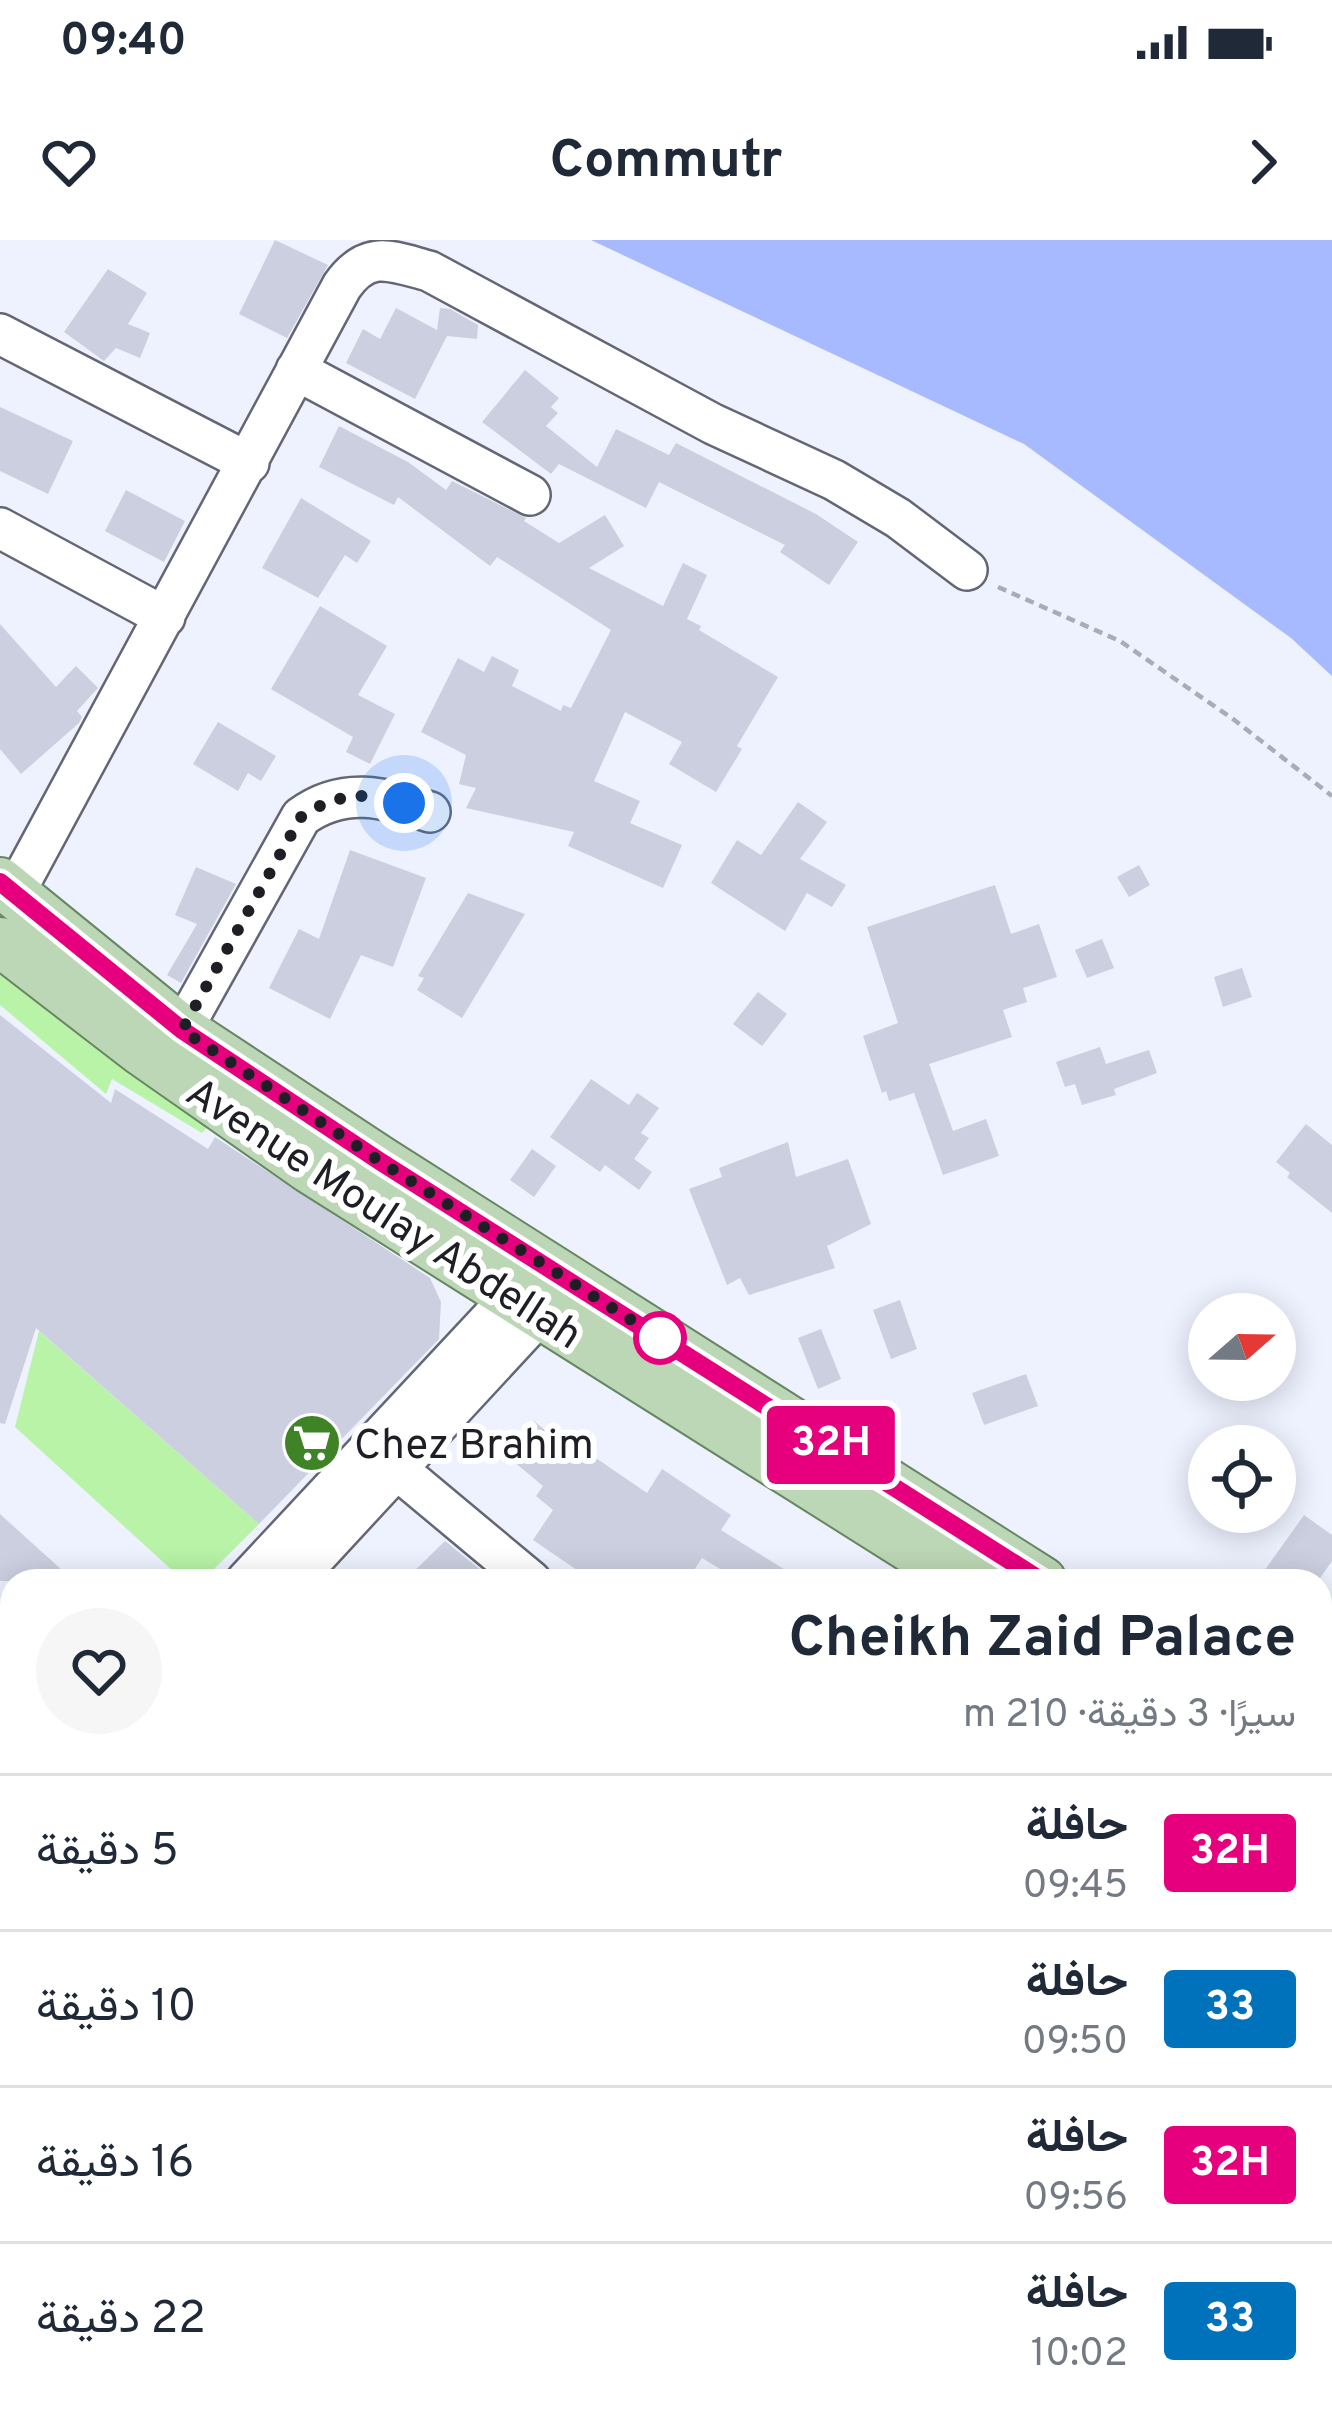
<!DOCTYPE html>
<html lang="ar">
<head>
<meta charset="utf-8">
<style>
  body { margin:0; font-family:Overpass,Vazirmatn,sans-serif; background:#f6f6f7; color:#1f2937; direction:rtl; height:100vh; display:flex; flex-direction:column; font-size:45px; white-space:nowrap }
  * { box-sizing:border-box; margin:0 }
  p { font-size:39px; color:#747a83 }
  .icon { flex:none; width:66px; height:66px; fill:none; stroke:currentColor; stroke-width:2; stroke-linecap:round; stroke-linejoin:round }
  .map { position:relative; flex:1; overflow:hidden; direction:ltr }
  .sheet { position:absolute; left:0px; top:1329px; width:1332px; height:855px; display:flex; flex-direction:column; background:#fff; border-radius:36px 36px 0 0; box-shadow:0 6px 30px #0003; direction:rtl }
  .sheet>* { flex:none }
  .badge { padding:0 24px; border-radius:9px; font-size:42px; line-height:78px }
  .needle { width:78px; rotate:70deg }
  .tools { position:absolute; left:1188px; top:1053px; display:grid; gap:24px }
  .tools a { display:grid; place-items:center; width:108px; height:108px; border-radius:50%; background:#fff; box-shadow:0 6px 30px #0003; font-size:60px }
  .you { position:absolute; width:60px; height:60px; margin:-30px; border:9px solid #fff; border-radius:50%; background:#1a73e8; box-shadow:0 0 0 18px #1a73e833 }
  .map>.badge { position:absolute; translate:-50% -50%; box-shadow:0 0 0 6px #fff }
  .round { display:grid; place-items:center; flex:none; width:126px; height:126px; border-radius:63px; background:#f6f6f7 }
  .overview { display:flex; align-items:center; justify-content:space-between; height:204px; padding:0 36px }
  h1 { font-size:57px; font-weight:700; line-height:90px }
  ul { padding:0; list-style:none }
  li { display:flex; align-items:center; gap:36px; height:156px; padding:0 36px; border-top:3px solid #e0e1e3 }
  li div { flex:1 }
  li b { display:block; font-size:45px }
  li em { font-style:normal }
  li .badge { min-width:132px; font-weight:700; text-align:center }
  .status { display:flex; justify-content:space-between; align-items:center; height:84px; padding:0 60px; background:#fff; direction:ltr }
  .status svg { height:33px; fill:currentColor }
  header { display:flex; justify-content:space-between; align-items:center; height:156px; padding:0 36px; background:#fff; font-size:54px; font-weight:700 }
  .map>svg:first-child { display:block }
</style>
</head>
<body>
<div class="status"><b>09:40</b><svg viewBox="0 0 49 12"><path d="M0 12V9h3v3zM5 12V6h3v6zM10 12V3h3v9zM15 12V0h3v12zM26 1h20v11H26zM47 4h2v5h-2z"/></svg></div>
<header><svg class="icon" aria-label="forward" viewBox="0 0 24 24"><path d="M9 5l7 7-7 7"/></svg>Commutr<svg class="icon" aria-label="heart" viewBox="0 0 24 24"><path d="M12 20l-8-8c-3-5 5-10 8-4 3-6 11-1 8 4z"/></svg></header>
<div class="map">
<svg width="1332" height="2182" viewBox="0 0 1332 2182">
  <rect width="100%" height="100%" fill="#eef2ff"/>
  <path fill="#b8f3a7" d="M0,718L211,883L202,893L112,839L106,854L0,765Z
    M39,1091L259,1284L202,1341H184L15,1187Z
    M0,1403L12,1414V1558L0,1571Z
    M1320,2056L1332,2062V2182H1091L1096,2172H1320Z"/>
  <path fill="#a7b9ff" d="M591,0H1332V436L1291,398L1024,204Z"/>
  <path fill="#cbcfdf" d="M275,0L328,25L287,98L239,74Z
    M108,29L147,53L128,84L150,93L140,118L116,108L104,121L64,92Z
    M396,68L437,90L440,68L450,69L478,85L477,99L447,96L415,159L346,123L363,89L380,99Z
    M525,130L559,158L551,167L558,173L546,186L597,227L616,189L669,215L676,203L816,274L858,302L829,345L780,312L785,305L659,242L646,268L559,224L551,234L482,182Z
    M0,167L73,201L48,254L0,231Z
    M339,186L408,222L446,250L452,241L526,278L524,281L559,303L605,275L624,306L589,328L663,366L683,323L707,335L687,379L701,386L699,390L778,437L737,506L742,509L716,552L669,524L682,502L625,472L594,541L640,561L630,583L682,605L663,648L568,606L574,592L466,568L476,548L459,544L466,515L421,492L458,418L484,432L492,416L519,430L512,446L561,471L563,465L571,468L611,390L497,317L490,326L398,257L394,265L319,227Z
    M126,250L185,281L164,322L105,291Z
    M301,258L371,301L357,323L345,315L318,358L262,328Z
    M320,366L387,406L358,455L395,474L370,524L346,512L353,497L271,449Z
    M0,384L56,447L76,426L98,448L77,471L82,477L79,483L21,534L0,509Z
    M218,482L276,516L261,541L248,533L238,551L193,524Z
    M798,562L827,582L800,619L846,645L832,667L807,653L785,691L711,643L737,600L761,615Z
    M350,610L426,638L393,727L361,715L330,779L269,748L299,689L319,699Z
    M1139,625L1150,645L1129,657L1117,637Z
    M196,627L236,644L181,743L167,735L197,684L175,675Z
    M995,645L1011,694L1039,684L1057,737L1023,748L1027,762L1003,770L1012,797L929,824L953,891L986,879L999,916L943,935L914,853L889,861L886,851L882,853L863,796L898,783L867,687Z
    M468,653L525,674L462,778L417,750L424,738L418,736Z
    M1102,699L1114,728L1087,738L1075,710Z
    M1242,728L1252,757L1223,767L1214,737Z
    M758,752L787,774L762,806L733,784Z
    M0,775L111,863L115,849L208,909L215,897L430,1038L441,1062L439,1099L259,1284L36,1088L5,1184L0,1183Z
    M1100,807L1106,824L1149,810L1157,833L1114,849L1116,855L1082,865L1075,844L1065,847L1056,822Z
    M591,839L629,865L637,853L659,868L641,893L649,898L634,919L652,932L639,950L605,925L600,932L550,897Z
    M1306,884L1332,905V973L1287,937L1290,933L1276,922Z
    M788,902L796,937L848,919L871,984L827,1006L835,1028L749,1055L740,1038L727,1045L689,949L722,937L719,928Z
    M532,909L556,926L534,957L510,940Z
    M900,1060L917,1109L891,1119L873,1070Z
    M821,1089L841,1139L818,1149L798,1098Z
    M1026,1134L1038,1166L984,1185L972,1153Z
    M534,1181L585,1223L590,1214L647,1253L662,1229L731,1275L721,1290L803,1341H740L702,1318L687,1341H593L533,1300L553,1270L536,1256L543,1246L506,1215Z
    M0,1274L74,1341H0Z
    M1304,1275L1332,1295V1321L1318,1341H1257Z
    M445,1301L488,1336L493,1341H404Z"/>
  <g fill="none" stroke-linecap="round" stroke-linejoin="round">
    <g stroke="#636775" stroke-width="44">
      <path id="minor" d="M0,94L249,223
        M296,130L530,255
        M0,288L165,377
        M14,654L342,46C368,9 391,21 429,31L713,184L834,240L898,278L967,330
        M182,790L301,577C343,546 384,557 430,572
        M380,1215L531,1341
        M246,1341L512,1056
        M293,1341L540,1074
        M0,1604L12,1591
        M0,1659L12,1645
        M0,1869L12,1875
        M0,2147L12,2121
        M596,2172L619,2182
        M1274,2172L1292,2182
        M32,2182L37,2172
        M377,2182L383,2172
        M736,2182L743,2172
        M986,2182L988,2172"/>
    </g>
    <g stroke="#688662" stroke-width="52">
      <path id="major" d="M0,642L182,790L381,921L1042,1341
        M0,702L140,810L310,929L963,1341
        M1320,1522L1332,1530
        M1320,1569L1332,1577"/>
    </g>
    <path stroke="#a9acb6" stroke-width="4.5" stroke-dasharray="9 6" stroke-linecap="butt" d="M998,347L1120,401L1233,479L1332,556"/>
    <use href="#minor" stroke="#fff" stroke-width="39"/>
    <use href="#major" stroke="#bcd7b5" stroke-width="48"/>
  </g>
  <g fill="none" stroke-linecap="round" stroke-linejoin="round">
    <g stroke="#fff" stroke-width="27">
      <path id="line" d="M0,642L182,790L381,922L1042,1341"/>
    </g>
    <use href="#line" stroke="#e6007e" stroke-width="18"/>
    <path stroke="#1e1f25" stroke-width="12" stroke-dasharray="0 21.6" d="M404,563C366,551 334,554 301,577L182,790L381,922L660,1098"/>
  </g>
  <defs>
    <g id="supermarket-disc" transform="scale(3)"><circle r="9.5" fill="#3f8327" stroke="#fff"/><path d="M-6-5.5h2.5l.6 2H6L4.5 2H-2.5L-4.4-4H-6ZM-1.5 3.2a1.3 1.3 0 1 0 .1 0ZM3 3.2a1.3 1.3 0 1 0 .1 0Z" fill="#fff"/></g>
  </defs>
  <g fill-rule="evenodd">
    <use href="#supermarket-disc" x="312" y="1203"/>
  </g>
  <circle fill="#fff" stroke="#e6007e" stroke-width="6" cx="660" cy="1098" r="24"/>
  <g text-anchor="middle" stroke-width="12" stroke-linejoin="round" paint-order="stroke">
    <g font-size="42" fill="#1e1f25" stroke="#fff">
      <text transform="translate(385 972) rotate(33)" y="15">Avenue Moulay Abdellah</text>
    </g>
    <g font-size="42" fill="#1e1f25" stroke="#fff" text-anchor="start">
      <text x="354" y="1218">Chez Brahim</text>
    </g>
  </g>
</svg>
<div class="tools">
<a><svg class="needle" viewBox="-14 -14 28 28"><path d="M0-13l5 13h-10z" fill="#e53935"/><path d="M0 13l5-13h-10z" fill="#747a83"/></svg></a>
<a><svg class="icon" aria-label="locate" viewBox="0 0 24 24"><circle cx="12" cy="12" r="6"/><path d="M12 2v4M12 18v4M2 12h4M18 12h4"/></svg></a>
</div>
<div class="you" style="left:404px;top:563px"></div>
<b class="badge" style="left:831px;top:1205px;background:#e6007e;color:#fff">32H</b>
<section class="sheet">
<div class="overview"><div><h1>Cheikh Zaid Palace</h1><p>سيرًا · 3 دقيقة · 210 m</p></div><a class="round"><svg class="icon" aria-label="heart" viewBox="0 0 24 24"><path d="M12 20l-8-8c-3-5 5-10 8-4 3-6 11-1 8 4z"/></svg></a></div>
<ul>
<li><span class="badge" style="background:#e6007e;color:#fff">32H</span><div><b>حافلة</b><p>09:45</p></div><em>5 دقيقة</em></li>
<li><span class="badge" style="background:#0072bc;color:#fff">33</span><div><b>حافلة</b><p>09:50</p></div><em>10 دقيقة</em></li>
<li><span class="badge" style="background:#e6007e;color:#fff">32H</span><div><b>حافلة</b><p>09:56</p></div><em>16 دقيقة</em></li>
<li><span class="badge" style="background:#0072bc;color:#fff">33</span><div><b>حافلة</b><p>10:02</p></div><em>22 دقيقة</em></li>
</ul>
</section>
</div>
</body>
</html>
